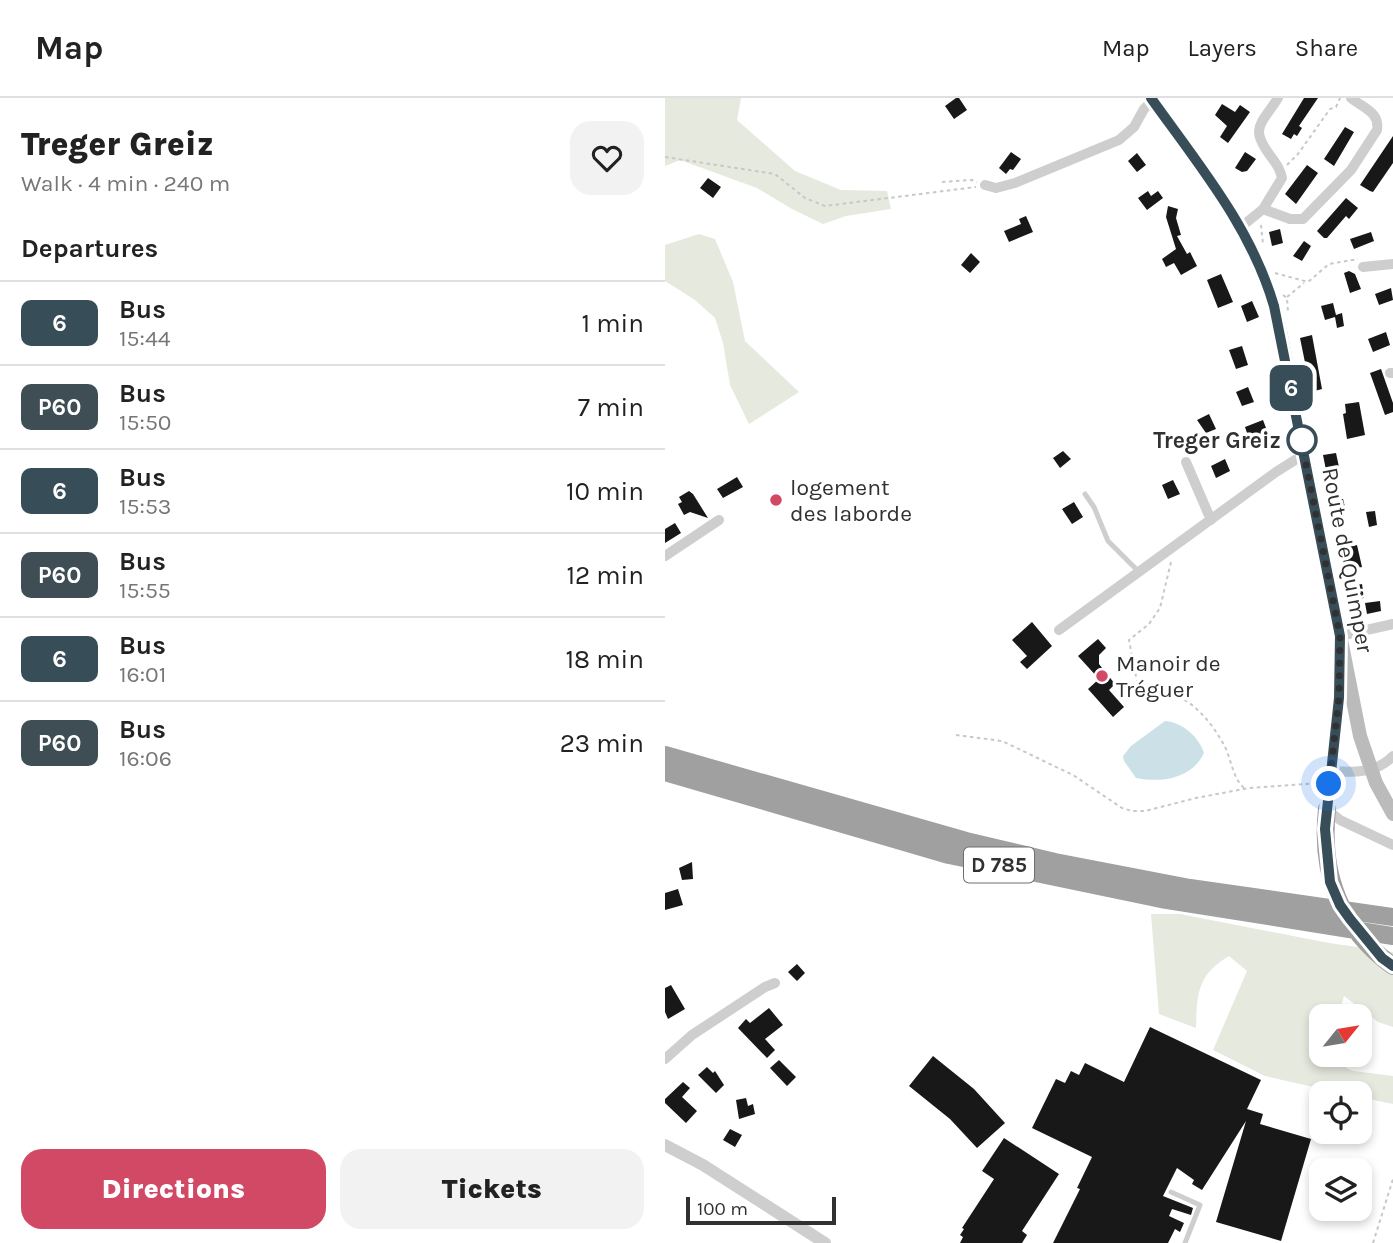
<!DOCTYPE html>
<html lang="en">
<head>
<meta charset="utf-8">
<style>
  body { margin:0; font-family:Karla,sans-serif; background:#f2f2f2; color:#222; height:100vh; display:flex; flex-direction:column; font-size:26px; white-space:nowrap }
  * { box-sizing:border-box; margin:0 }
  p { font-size:23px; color:#767676 }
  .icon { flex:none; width:38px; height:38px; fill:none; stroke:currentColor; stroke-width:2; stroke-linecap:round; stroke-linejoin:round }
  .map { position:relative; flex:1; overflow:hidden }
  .side { display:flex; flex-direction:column; background:#fff; width:665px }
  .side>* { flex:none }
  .badge { padding:0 14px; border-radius:10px; font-size:24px; line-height:46px }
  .needle { width:46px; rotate:60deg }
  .fabs { position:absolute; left:644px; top:906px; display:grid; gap:14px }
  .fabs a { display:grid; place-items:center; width:63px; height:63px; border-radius:14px; background:#fff; box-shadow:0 4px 10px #0003; font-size:35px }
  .scale { position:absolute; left:21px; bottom:18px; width:150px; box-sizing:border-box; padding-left:7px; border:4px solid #313131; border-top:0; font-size:19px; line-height:24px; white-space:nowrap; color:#313131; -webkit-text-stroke:5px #fff; paint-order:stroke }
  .you { position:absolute; width:35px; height:35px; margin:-18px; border:5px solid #fff; border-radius:50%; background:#1a73e8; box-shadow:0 0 0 10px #1a73e833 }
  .map>.badge { position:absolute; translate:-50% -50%; box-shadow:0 0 0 4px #fff }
  h2 { padding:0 21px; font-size:26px; line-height:63px }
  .round { display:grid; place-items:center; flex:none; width:74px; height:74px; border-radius:21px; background:#f2f2f2 }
  .headline { display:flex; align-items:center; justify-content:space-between; height:119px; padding:0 21px }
  h1 { font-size:33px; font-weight:800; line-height:52px }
  .primary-button { display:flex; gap:14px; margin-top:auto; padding:14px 21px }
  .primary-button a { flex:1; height:80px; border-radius:21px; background:#d24966; color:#fff; font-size:28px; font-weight:800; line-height:80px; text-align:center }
  .primary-button a+a { background:#f2f2f2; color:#222 }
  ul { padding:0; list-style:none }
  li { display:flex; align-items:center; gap:21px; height:84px; padding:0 21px; border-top:2px solid #e0e0e0 }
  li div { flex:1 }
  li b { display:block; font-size:26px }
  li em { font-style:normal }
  li .badge { min-width:77px; font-weight:700; text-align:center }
  header { display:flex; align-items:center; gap:42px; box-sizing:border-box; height:98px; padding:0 35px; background:#fff; border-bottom:2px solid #e0e0e0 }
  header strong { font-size:33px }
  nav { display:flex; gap:38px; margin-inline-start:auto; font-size:24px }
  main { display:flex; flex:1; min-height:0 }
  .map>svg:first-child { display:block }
</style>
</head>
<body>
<header>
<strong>Map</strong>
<nav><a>Map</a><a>Layers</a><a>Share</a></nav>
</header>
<main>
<section class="side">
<div class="headline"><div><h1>Treger Greiz</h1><p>Walk · 4 min · 240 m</p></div><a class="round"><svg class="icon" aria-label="heart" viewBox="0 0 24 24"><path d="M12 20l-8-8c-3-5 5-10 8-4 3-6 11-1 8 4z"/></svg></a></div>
<h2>Departures</h2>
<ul>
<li><span class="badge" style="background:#374e59;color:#fff">6</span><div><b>Bus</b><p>15:44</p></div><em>1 min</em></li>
<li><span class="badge" style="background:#3f4e54;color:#fff">P60</span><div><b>Bus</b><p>15:50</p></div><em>7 min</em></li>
<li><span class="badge" style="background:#374e59;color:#fff">6</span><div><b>Bus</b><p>15:53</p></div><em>10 min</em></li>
<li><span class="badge" style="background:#3f4e54;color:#fff">P60</span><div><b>Bus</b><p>15:55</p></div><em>12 min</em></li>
<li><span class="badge" style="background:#374e59;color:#fff">6</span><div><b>Bus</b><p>16:01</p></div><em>18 min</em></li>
<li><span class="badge" style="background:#3f4e54;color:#fff">P60</span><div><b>Bus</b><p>16:06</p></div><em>23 min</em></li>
</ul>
<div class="primary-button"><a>Directions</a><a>Tickets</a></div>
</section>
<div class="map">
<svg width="728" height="1145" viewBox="0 0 728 1145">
  <rect width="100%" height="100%" fill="#fff"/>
  <path fill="#e5e9de" d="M76,0L72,22L130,73L176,92L222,93L226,111L181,118L158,126L127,111L92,90L15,62L0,68V0Z
    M34,136L50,141L68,184L80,243L134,294L84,326L65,287L58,245L50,220L30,202L0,183V147Z
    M486,816H515L664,845L728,854V929L713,924L679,898L673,919H656V957H661V960L688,973L728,978V1006L695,999V996H680L600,978L548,952L582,873L564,858C532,877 532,896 531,930L494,916Z"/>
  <path fill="#cce1e7" d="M500,623C517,624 534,639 539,655C527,681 496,685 471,680L459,663L458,658L466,648Z"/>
  <path fill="#181818" d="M291,0H294L302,12L289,21L280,8Z
    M639,0H653L634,28L637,30L632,38L629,36L626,41L617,36Z
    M557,6L570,14L575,7L585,14L563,45L555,39L562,28L550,17Z
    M680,29L689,34L669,68L659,61Z
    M728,38V65L708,94L705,93L695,87Z
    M346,54L356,61L348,72L345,71L341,76L334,70Z
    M580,54L591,61L582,73L577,74L570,70Z
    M472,55L481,67L472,74L463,63Z
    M642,67L653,75L631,106L620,96Z
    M43,80L56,89L48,100L35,90Z
    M483,93L486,98L493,93L498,100L482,112L473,100Z
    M681,100L693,110L684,121L681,118L662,140H659L652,133Z
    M503,108L513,111L511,120L516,137L512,138L522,156L525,154L532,168L516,177L509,165L501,169L497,161L511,151L501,119Z
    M361,118L368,134L344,144L339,133L356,126L354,121Z
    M615,131L618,145L607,148L604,134Z
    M706,134L709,143L689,151L685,141Z
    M639,143L646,148L637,163L628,158Z
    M306,155L315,164L305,175L296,167Z
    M684,173L690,176L696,191L685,195L679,175Z
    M556,176L568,204L553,210L542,182Z
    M726,190L728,202L714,207L710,196Z
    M587,203L594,219L582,224L576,208Z
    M668,205L671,217L677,215L679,228L672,230L670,219L660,222L656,208Z
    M721,234L725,247L708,254L703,241Z
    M647,237L657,291L646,294L635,240Z
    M577,248L583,267L571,271L564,252Z
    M716,271L728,305V314L720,317L705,275Z
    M583,289L589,304L577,308L571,294Z
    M694,304L700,337L682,341L678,316L681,315L680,306Z
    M544,316L551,331L541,335L532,322Z
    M598,322L604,338L597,340L595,336L584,341L580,329Z
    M398,353L406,361L395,370L388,360Z
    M671,355L674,369L661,372L658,357Z
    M560,361L565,373L551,380L546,368Z
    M72,379L78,389L58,400L52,391Z
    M508,382L515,396L503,401L497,387Z
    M24,393L28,396L43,420L25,414L19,417L13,406L17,404L14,399Z
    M678,401L681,413L669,416L667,403Z
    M409,404L418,419L407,426L397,411Z
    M710,413L712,427L704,429L701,414Z
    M10,425L16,435L0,445V431Z
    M687,442L688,448L692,447L697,469L680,472L675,444Z
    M697,486L699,500L686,502L683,489Z
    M715,503L716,513L702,516L700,505Z
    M367,524L387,548L362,571L355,564L362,558L347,542Z
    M433,541L441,550L434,557V566L450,586L444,592L459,609L448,619L423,591L434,581L413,558Z
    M27,764L28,781L17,782L14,770Z
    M13,791L18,807L0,812V795Z
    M132,866L140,875L132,883L123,874Z
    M6,887L20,911L3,921L0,914V890Z
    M104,910L118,927L100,941L110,952L102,960L73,930L81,921L85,925Z
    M485,929L596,982L582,1011L598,1016L595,1026L646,1041L616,1143L551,1124L581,1023L537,1092L527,1086L529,1082L512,1070L498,1098L528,1110L526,1117L507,1111L504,1118L519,1125L515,1134L510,1131L503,1145H388L415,1091L412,1090L427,1059L367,1030L391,981L400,985L406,973L414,977L420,965L459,984Z
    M268,958L309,991L340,1025L312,1050L285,1021L244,988Z
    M114,962L131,979L122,988L105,970Z
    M42,969L48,975L50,973L59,987L51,995L33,977Z
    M18,984L25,990L17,999L32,1013L21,1025L0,1005V1001Z
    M81,1000L83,1008L88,1006L90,1016L74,1021L71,1002Z
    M65,1031L77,1037L70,1049L58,1042Z
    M339,1040L394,1076L357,1133L362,1137L357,1145H295L298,1139L295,1137L299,1131L297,1130L329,1081L317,1073Z"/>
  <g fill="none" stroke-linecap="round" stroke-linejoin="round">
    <path stroke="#c8c8c8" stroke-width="2" stroke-dasharray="3.5 3.5" stroke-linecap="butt" d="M0,59L110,76L140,100L160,108L311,89
      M622,67L633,56L665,11L671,9L675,0
      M277,84L307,82L312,84
      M596,127L598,146
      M610,175L643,184L664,166L693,161
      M618,197L622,200L623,214
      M622,199L639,185
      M506,464L495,510L484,526L464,542C467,557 470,579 475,591C484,593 494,591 503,594C529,602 549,627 561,651C567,665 568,680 579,690
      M689,551L697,548L698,545
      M291,637L337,643L408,677L457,710L467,713H480L531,700L584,690L653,685
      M708,1145L728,1081"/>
    <path stroke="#cecece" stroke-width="5" d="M420,396L429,409L443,443L474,474
      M506,1094L535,1107L520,1145"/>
    <path stroke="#cecece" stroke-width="10" d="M320,87L331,90L350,85L454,42L469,29L479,11L488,2
      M598,111L625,121H638L686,72L712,32C715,14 698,10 686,0
      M576,129L598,111L617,80C615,71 612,67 607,60C584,30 595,28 613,0
      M698,169L728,166
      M725,275H728
      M521,364L546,422
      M0,458L54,422
      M394,532L611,374L630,362L640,359
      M675,538L728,526
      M666,673C689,675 712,675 728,658
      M663,712L675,722L728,747
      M0,961L27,937L100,889L110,885"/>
    <path stroke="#cecece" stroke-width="12" d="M0,1047L38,1067L160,1145"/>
    <path stroke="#bbb" stroke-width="14" d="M486,0C542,78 593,136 615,233L695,638L711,685L728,716
      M662,711L674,600L675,567"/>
    <path stroke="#a0a0a0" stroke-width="18" d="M0,657L301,743L390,764L525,790L728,819
      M0,674L284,757L496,801L728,838
      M662,711C655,775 675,830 728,868"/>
  </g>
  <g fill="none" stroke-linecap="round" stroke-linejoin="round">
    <g stroke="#fff" stroke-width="16">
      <path id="line" d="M486,0C533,66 586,129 609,208L675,538L674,600L660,731L665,784L675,807L685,821L717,860L728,868"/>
    </g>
    <use href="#line" stroke="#374e59" stroke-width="10"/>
    <path stroke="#313131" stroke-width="7" stroke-dasharray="0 12.6" d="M637,342L635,336L675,538L674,600L664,686"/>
  </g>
  <circle fill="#fff" stroke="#374e59" stroke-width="3.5" cx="637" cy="342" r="14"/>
  <g fill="#d24966" stroke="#fff" stroke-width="2.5">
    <circle cx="111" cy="402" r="7"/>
    <circle cx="437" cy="578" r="7"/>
  </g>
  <g text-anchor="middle" stroke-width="7" stroke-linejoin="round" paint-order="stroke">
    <rect fill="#fff" stroke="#6f6f6f" stroke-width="2" x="299" y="749.5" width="70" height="35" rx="5"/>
    <g font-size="21" font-weight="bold" fill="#313131">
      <text x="334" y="774">D 785</text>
    </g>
    <g font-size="23" font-weight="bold" fill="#313131" stroke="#fff" text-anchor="end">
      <text x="616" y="350">Treger Greiz</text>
    </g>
    <g font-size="23" fill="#313131" stroke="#fff" text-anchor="start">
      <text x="125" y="397">logement<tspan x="125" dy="26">des laborde</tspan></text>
      <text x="451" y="573">Manoir de<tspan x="451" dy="26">Tréguer</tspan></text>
    </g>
    <g font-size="23" fill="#313131" stroke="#fff">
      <text transform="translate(683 462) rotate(79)" y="8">Route de Quimper</text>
    </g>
  </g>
</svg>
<div class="fabs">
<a><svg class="needle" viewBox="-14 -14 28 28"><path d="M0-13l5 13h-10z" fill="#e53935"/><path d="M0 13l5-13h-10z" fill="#767676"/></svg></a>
<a><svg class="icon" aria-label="locate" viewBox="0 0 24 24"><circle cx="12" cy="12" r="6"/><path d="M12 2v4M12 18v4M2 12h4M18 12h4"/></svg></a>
<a><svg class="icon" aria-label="layers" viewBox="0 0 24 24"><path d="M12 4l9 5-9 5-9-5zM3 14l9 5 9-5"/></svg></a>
</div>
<div class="scale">100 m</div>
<div class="you" style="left:664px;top:686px"></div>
<b class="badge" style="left:626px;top:290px;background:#374e59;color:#fff">6</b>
</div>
</main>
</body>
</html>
